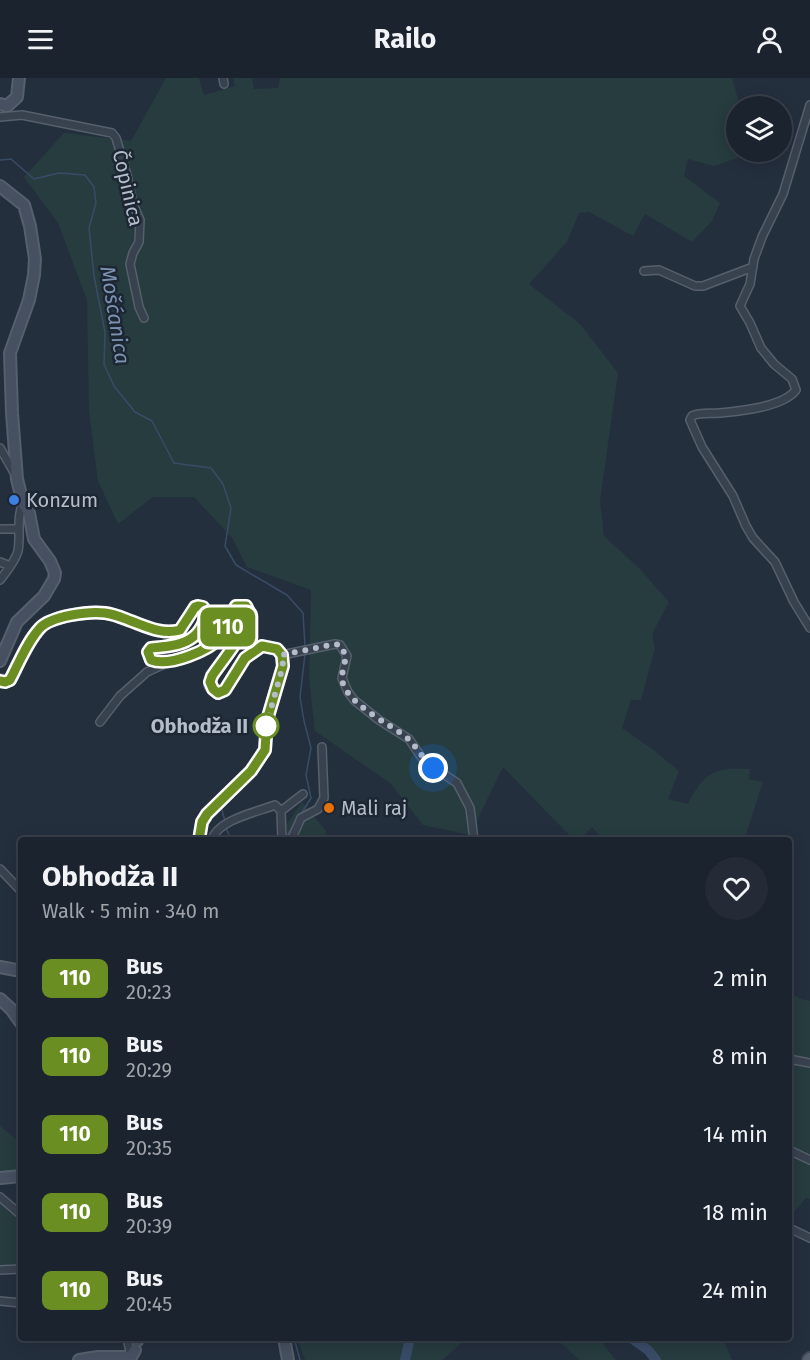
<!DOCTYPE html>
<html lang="en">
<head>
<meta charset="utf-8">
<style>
  body { margin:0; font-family:"Fira Sans",sans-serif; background:#242b36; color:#f1f3f6; height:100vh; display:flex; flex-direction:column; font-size:22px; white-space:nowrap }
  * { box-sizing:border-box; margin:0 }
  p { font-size:20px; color:#a0a4aa }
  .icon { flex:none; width:33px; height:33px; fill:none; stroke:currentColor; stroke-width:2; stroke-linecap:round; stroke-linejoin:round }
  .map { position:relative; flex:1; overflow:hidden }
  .panel { position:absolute; left:18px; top:759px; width:774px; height:504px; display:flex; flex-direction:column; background:#1b232e; border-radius:6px; box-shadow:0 3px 15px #0003,0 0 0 2px #39404a }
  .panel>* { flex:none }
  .badge { padding:0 12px; border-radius:9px; font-size:21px; line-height:39px }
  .fabs { position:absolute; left:726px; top:18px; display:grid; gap:12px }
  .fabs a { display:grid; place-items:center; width:66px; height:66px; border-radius:50%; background:#1b232e; box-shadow:0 3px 15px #0003,0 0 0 2px #39404a; font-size:30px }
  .you { position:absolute; width:30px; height:30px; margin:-15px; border:4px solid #fff; border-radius:50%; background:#1a73e8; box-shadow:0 0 0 9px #1a73e833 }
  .map>.badge { position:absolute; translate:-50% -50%; box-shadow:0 0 0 3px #fff }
  .round { display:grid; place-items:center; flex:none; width:63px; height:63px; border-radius:32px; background:#242b36 }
  .overview { display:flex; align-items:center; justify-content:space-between; height:102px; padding:0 24px }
  h1 { font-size:28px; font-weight:700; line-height:45px }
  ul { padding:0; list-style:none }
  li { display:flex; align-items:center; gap:18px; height:78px; padding:0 24px }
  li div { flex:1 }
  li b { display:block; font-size:22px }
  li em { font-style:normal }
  li .badge { min-width:66px; font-weight:700; text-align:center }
  header { display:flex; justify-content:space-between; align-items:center; height:78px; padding:0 24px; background:#1b232e; font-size:27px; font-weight:700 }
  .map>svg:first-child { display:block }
</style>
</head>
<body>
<header><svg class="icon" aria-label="menu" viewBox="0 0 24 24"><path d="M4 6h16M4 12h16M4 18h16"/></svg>Railo<svg class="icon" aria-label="person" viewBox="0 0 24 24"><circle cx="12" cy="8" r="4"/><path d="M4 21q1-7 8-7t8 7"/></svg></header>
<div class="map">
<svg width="810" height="1282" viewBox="0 0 810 1282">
  <rect width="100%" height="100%" fill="#242f3e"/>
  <path fill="#263c3f" d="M166,0H199L204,17L235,8L233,0H252L254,11L278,10L280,0H732L738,21L734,40L736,42V74H743L740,79L714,88L688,81L684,98L720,125L712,143L692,164L645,136L633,158L589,134L579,135L567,164L529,206L580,246L618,295L600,423L604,458L640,491L669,524L652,556L655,570L641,622H631L622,650L655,673L679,693L668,721L688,726C705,693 714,690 750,691L749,701L763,704L744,762H603L592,749L580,762H574L503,689L470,757L423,747L390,705L315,653L309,601L311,512L247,489L233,461L194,419H153L118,446L98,403L89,332L87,222L58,145L24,99L64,55L131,63Z
    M302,724L326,753V762H276Z
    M789,914L801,921L810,923V1121L806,1120L790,1139L789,1168Z
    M0,1048L21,1065V1092L0,1095Z
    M0,1122L21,1140V1189L0,1192Z
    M297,1260H481L463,1264L442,1282H305Z
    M555,1260H598L616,1282H580Z
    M638,1260H723L732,1282H658Z"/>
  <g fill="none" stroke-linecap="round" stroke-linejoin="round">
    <path stroke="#394c67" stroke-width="1.5" d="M0,82L11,81L34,101L59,95L85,97L94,109L96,125L89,150L94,198L105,254L104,286L114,308L135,334L152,343L174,385L211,390L223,406L231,430L225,468L236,487L287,517L303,535L305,568
      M221,729L225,743
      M301,736L311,720L306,697L311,670L304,643L300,619L305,576
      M226,750L231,762
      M286,759L295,745
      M294,1260L300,1282"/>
    <path stroke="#394c67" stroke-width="10" d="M631,1260L648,1272L656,1282
      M405,1282L410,1260"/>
    <g stroke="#565f6c" stroke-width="10">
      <path id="street" d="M223,0L224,6
        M810,27L783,116L762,159L754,181L750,206L740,228L750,245L761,270L774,286L792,301L796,312C783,329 741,333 720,335C711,336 700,334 692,338L690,342L702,369L733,418L746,448L753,460L775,484L794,524L810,550
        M0,39L22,37L112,55L116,60L127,97L133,126L140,142L139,164L133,175L130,186L139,229L144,240
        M644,193L659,192L695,208H703L753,189
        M0,370L15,396
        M0,451H18
        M0,484L10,488
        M0,502C6,494 15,484 18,473C21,457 16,440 23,425
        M282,577L335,566L340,567L347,578L342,600L348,614L354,622L379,642L409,661L424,683L457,705L470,730L474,762
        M100,644L120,618L147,594L169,584
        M281,733L303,716
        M212,762C217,742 257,734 275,727L281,733L282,762
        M291,762L301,740L318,731L324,720L322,669
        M0,791L21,813
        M789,981L810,985
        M789,1072L810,1082
        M0,1119L21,1137
        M789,1150L810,1160
        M0,1192L21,1191
        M0,1223L21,1225
        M127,1260L131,1278"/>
    </g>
    <g stroke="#565f6c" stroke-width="14">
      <path id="secondary" d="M0,26L7,28L17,19L19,0
        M0,108L24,127L30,148L35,181L34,197L29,222L10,275L12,335L17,401L23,425L29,435L34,461L50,483L55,495L54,501L44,518L17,544L0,583
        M0,602L5,604L10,602C19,585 27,564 40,550C51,538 89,533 105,535C114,536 123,540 131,543C147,549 163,557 180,552L195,529L198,528L203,529L206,535C201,567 176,568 151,570L149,574L151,582C169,589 210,573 222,558C230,549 230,537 236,528H246L250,536C243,559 225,579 212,598L210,607L213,611L218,615L225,612L245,580L262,568L277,571L282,577L283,588L267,642L265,672L251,693L207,736L202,744L199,762
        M0,889L21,893
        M0,921L11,931L21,945
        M0,1100L21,1098
        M137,1260V1263
        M284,1260L288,1282
        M79,1282L98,1279H131L135,1272"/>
    </g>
    <g stroke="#414a57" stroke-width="14">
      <path id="primary" d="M808,1282L810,1280"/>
    </g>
    <use href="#street" stroke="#38414e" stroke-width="7"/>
    <use href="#secondary" stroke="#465061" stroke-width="10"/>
    <use href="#primary" stroke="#56606e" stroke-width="10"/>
  </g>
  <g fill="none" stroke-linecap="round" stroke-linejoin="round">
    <g stroke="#fff" stroke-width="14">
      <path id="line" d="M0,603L5,604L10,602C19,585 27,564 40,550C51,538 89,533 105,535C114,536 123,540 131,543C147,549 163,557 180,552L195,529L198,528L203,529L206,535C201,566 176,568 151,570L148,574L151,582C169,589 209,573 222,558C230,549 230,537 236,528H246L250,536C243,559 225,579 212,598L210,604L213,611L218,615L225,612L245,580L262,568L277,571L282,577L283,588L267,642L265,672L251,693L207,736L202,744L199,762"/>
    </g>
    <use href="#line" stroke="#6b8e23" stroke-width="9"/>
    <path stroke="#b4bcc9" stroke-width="6" stroke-dasharray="0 10.8" d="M266,648L283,588L282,577L335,566L340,567L346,578C345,585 342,593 342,600C343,624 390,646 406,659C417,668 422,681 433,690"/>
  </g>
  <circle fill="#3f7fe0" stroke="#1d2633" stroke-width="2" cx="14" cy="422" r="6"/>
  <circle fill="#fff" stroke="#6b8e23" stroke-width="3" cx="266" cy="648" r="12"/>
  <circle fill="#e8710a" stroke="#1d2633" stroke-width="2" cx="329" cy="730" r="6"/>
  <g text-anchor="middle" stroke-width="5" stroke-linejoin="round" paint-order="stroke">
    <g font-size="20" fill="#b4bcc9" stroke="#1d2633">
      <text transform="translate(128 110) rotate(77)" y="7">Čopinica</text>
    </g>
    <g font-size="20" fill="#b4bcc9" stroke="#1d2633" text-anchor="start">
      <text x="26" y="429">Konzum</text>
      <text x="341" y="737">Mali raj</text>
    </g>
    <g font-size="20" font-weight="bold" fill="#b4bcc9" stroke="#1d2633" text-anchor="end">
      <text x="248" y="655">Obhodža II</text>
    </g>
    <g font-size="21" font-style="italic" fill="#7c92b1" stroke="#1d2633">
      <text transform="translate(115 237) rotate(81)" y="7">Mošćanica</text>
    </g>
  </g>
</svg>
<div class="fabs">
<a><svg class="icon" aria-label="layers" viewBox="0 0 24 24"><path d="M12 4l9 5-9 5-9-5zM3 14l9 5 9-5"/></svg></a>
</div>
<div class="you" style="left:433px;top:690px"></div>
<b class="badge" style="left:228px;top:549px;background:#6b8e23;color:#fff">110</b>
<section class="panel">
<div class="overview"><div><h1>Obhodža II</h1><p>Walk · 5 min · 340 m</p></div><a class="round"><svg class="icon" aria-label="heart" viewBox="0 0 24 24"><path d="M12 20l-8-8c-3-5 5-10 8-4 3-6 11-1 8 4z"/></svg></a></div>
<ul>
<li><span class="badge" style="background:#6b8e23;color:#fff">110</span><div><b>Bus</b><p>20:23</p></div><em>2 min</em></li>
<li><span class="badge" style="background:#6b8e23;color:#fff">110</span><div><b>Bus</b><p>20:29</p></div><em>8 min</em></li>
<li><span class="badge" style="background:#6b8e23;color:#fff">110</span><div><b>Bus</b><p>20:35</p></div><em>14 min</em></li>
<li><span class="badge" style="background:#6b8e23;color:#fff">110</span><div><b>Bus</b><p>20:39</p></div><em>18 min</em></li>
<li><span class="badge" style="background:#6b8e23;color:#fff">110</span><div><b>Bus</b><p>20:45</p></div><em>24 min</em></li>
</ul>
</section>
</div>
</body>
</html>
